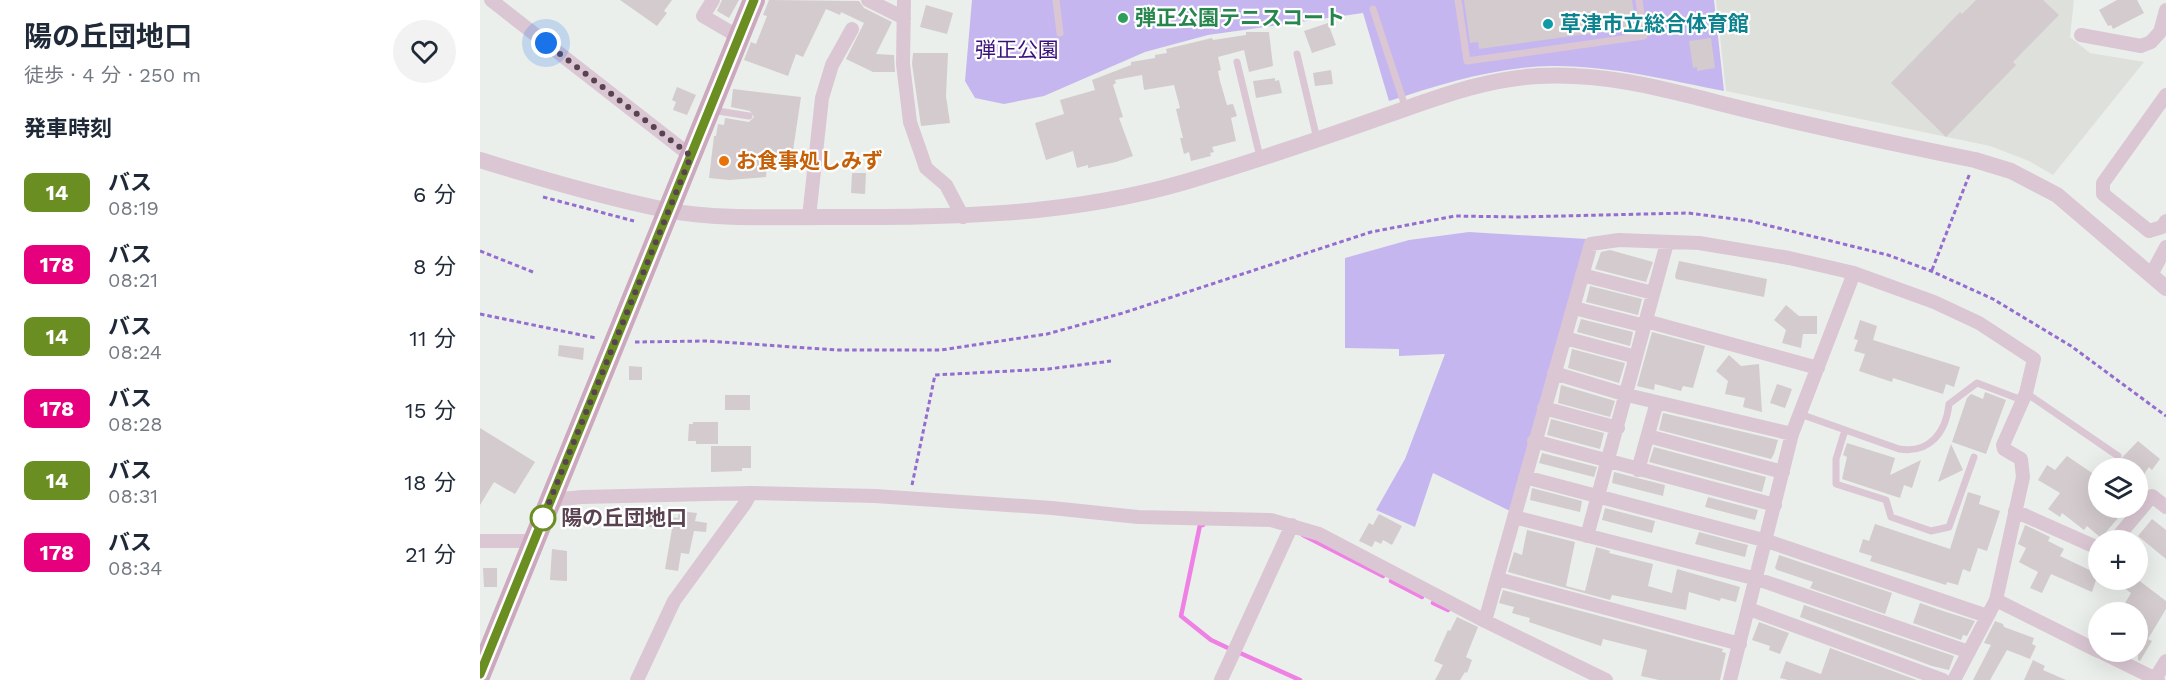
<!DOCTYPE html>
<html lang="ja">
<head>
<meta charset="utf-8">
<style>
  body { margin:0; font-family:"Work Sans","Noto Sans JP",sans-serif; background:#f2f2f3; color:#1f2937; height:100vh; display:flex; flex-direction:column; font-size:22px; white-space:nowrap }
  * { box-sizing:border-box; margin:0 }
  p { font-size:20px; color:#747a83 }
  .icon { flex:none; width:33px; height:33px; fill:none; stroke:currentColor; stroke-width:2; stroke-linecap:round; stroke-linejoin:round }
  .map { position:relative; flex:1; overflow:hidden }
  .panel { display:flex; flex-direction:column; background:#fff; width:480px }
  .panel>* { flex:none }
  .badge { padding:0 12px; border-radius:9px; font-size:21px; line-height:39px }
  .tools { position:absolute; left:1608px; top:458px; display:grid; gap:12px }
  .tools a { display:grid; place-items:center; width:60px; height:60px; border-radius:50%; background:#fff; box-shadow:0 6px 24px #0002; font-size:30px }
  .you { position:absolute; width:30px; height:30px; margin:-15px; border:4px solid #fff; border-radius:50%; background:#1a73e8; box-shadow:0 0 0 9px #1a73e833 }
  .map>.badge { position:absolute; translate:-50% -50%; box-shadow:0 0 0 3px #fff }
  h2 { padding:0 24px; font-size:22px; line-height:54px }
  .round { display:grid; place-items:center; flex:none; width:63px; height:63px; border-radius:32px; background:#f2f2f3 }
  .head { display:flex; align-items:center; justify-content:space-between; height:102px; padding:0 24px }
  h1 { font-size:28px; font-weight:700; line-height:45px }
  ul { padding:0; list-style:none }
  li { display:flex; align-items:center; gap:18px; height:72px; padding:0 24px }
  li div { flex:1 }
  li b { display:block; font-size:22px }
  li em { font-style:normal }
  li .badge { min-width:66px; font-weight:700; text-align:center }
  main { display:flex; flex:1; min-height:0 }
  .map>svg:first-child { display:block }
</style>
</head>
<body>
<main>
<section class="panel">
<div class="head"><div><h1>陽の丘団地口</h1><p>徒歩 · 4 分 · 250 m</p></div><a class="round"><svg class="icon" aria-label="heart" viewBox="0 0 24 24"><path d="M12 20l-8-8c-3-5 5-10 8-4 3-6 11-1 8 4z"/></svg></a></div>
<h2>発車時刻</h2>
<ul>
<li><span class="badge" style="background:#6b8e23;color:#fff">14</span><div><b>バス</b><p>08:19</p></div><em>6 分</em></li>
<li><span class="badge" style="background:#e6007e;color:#fff">178</span><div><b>バス</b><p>08:21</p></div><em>8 分</em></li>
<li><span class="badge" style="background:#6b8e23;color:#fff">14</span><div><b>バス</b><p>08:24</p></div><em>11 分</em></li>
<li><span class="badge" style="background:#e6007e;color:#fff">178</span><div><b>バス</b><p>08:28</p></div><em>15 分</em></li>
<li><span class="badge" style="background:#6b8e23;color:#fff">14</span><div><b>バス</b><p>08:31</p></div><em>18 分</em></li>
<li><span class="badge" style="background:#e6007e;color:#fff">178</span><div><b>バス</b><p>08:34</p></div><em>21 分</em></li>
</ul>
</section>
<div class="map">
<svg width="1686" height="680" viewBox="0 0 1686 680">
  <rect width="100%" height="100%" fill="#ebefeb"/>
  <path fill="#dee0dc" d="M1236,0H1594L1590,37L1610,53L1664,62L1573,175L1549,161L1510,146L1246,91Z"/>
  <path fill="#c6b6f0" d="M492,0H1234L1244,91C1188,80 1128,65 1071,66C1015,67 962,84 909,101L883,13L728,35L665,52L564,96L524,104L495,98L485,81Z
    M989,232L1107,239L1030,511L953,473L935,527L896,510L925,459L965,354L919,356V349L865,348V258L929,240Z"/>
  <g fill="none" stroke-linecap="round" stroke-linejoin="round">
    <path stroke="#ef81e4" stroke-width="4.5" d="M723,525H720L701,616L731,640L748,648
      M823,535L903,576
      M911,581L942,597
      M953,603L968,610
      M760,653L820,680"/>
  </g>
  <path fill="#d3cbce" d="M140,0H192L184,11L187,13L177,26Z
    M242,0H259L249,18L237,11Z
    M289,0L379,1L384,8L412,22L396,54L414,55L415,72H393L366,59L384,23L361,12L360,15L346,9L323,57L316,54L308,76L264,60L271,42L276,44L287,16L283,15Z
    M984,0H1152L1155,20L1148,21L1149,28L999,49L998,42L990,43Z
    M1496,0H1563L1579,15L1533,62L1536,65L1466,137L1411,83L1480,12L1482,14Z
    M1637,0H1657L1664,13L1633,29L1631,25L1628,26L1619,10Z
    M446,5L473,13L467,34L440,27Z
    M848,23L856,45L832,53L824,31Z
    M766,32H789L793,66L769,72L764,50L738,57L741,70L738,71L740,81L747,105L753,104L757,116L751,118L756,141L732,147L734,152L730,153L731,156L711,161L709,152L704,154L700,138H703L696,109L700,108L694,85L664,90L662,75L635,80L636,83L633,85L643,117L639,118L653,156L636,162L608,168V165L597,168L593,151L566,160L555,123L584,114L580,100L615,90L612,80L651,65V62L675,58V55L687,53L686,49L732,38L733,40L766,35Z
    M1231,38L1235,68L1217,71V67L1213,68L1209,41Z
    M433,53H468L466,96L470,123L441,126L432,64Z
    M851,70L853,84L835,86L833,73Z
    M795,78V81L799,80L802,93L776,98L773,81Z
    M197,87L216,95L207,115L193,110L196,102L192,100Z
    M253,89L321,97L311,164L306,163L305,167L287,164L286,177L249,180L229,178L234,136H236L238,124L244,125L245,118L269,122L274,117L270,111L251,107Z
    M372,173H386L385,194L371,193Z
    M1130,250L1173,262L1166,282L1115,269L1121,252Z
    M1199,261L1287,279L1284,297L1196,279L1195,276Z
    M1110,286L1162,299L1158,315L1106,302Z
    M1306,305L1319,316H1337V334H1323L1321,348L1302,343L1306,330L1294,320Z
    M1101,319L1153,332L1150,346L1097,332Z
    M1380,320L1397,326L1393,340L1480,367L1474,387L1466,384L1463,394L1413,378L1412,382L1379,371L1385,354L1374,351L1378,340L1374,339Z
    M1172,332L1225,346L1213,388L1203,386L1201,391L1175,384L1174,390L1157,386Z
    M79,345L104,348L103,360L78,356Z
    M1092,349L1145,363L1139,383L1088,368Z
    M1249,355L1261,366L1279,364L1282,412L1263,407L1265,398L1245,394L1248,381L1236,371Z
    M149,366L162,367V380H149Z
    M1297,384L1312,389L1305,408L1290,403Z
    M1081,385L1135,401L1130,417L1078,403Z
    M1505,392L1526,400L1506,454L1472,442L1487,398L1491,394L1503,399Z
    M245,395H270V410H245Z
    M1183,413L1298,440L1294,454L1291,459L1179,430Z
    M1071,419L1124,433L1120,449L1067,435Z
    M213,422H238V444H216V441H208L209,424H213Z
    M0,428L55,462L35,494L14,482L0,505Z
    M1658,441L1680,459L1672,470L1669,467L1658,483V468H1632Z
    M1367,443L1415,458L1410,475L1441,460L1432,488L1424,485L1420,498L1362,479L1367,457L1363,455Z
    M1471,444L1483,470L1458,482Z
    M231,446H271V468H262V471L231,472Z
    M1174,447L1286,477L1282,492L1169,462Z
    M1062,453L1117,467L1114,477L1059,463Z
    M1587,456L1618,477V507H1639L1634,514L1638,518L1621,538L1607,526L1604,530L1582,513L1580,517L1568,509L1580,493L1558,480L1567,465L1575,470Z
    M1134,472L1185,485L1183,496L1132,483Z
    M1052,488L1102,501L1100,512L1050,500Z
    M1488,492L1501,496L1499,504L1520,511L1507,551L1498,548L1490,572L1483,569L1478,585L1467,582L1466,585L1390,561L1392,556L1379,552L1383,539L1389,541L1395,524L1470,549Z
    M1228,497L1278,510L1275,520L1225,507Z
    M1125,508L1175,521L1172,533L1122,520Z
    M199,511L217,513L215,521L227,523L226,532L214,531L209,554L201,553L198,571L185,569L192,529L169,527L170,515L198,518Z
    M899,514L922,526L912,545L903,540L901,544L895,541L892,547L879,541L889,523L893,525Z
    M1672,519L1686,530V559L1658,536Z
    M1545,525L1570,537L1568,541L1584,549L1580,556L1618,574L1612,592L1571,574L1562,593L1550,588L1558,572L1539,562L1546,548L1538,544Z
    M1047,530L1095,542L1086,586L1105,591L1116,547L1130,551L1129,553L1173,564L1168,586L1192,593L1197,569L1260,587L1256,602L1241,598L1240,601L1209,592L1206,610L1132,595L1130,600L1028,572L1034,552L1042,555Z
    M1219,532L1268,545L1265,557L1215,544Z
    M72,549L87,551V581L70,580Z
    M1299,555L1412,593L1405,614L1330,588L1333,582L1297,570L1295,568Z
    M3,568H17V587H4Z
    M1649,579H1657L1686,601V609L1668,639L1672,641L1660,661L1658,660V612H1640L1651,593L1643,587Z
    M1023,590L1243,649L1242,652L1246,653L1240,680H1179L1161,676L1167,650L1123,639L1121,646L1049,622L1050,618L1032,613L1034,607L1019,603Z
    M1440,603L1463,611L1495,621L1487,636L1483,635L1481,640L1433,623Z
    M1324,605L1474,656L1469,670L1452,666L1320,617Z
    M977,617L998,627L986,657L992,660L987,673L985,672L980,680H955L963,665L954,661L968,630L970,631Z
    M1515,621L1523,624L1524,627L1554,638L1552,644L1556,646L1550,659L1527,650L1510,680H1493L1511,645L1504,643Z
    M1279,622L1309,633L1300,654L1289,650L1290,646L1272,640Z
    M1350,648L1437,680H1308L1300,678L1306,661L1341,674Z
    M1553,660L1565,666L1563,670L1586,680H1544Z"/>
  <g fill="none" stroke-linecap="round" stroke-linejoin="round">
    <path stroke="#946dcf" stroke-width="3" stroke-dasharray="4.5 3" stroke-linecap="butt" d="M63,197L154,221
      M0,251L53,272
      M1452,270L1490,173
      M0,314L116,338
      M155,342L227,341L357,350H461L567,334L643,313L891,232L975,216L1038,217L1208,213L1270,221L1408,255L1451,271L1513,299L1591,346L1686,416
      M432,485L455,375L568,369L631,361"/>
    <path stroke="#dac7d3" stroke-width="7" d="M576,0L580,33
      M978,0L987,61L1164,36L1159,0
      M893,9L926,109
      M817,54L837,139
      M757,62L780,157
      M232,110L269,116
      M1546,393L1638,456
      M1320,414L1419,449C1450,454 1466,432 1469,404L1497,383L1542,400
      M1365,430L1356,459V484L1406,500L1411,517L1451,531L1469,527L1494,457"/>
    <path stroke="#dac7d3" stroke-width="14" d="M11,0L211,156
      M233,0L223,16L259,37
      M388,0L424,18
      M424,0L423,64L430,122L446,168L466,185L483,217
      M1601,35L1661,46L1671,42L1680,32L1686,10
      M1686,95L1623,183V194L1669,231L1682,227L1686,221
      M329,217L342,98L352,65L372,29
      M1102,275L1173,293
      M1671,275L1686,247
      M1094,308L1165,326
      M1166,321L1338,368
      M1085,338L1156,357
      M1074,373L1147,395L1312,434
      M1064,408L1138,428
      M1168,436L1303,472
      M1054,441L1295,505
      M1158,470L1177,402
      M1045,477L1287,541L1507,616
      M71,500L102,497L271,493L395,496L572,508L658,517L791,520L839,534L1005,621L1126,680
      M1535,511L1618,548
      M1034,517L1277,579L1489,652
      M1107,536L1187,243
      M1635,540L1672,496L1686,507
      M0,541H53
      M1018,579L1260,644
      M1516,600L1618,651
      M1269,609L1463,680
      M1005,621L1111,244L1139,240L1219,243L1309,258L1374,273L1454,302L1499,323L1554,359L1546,393L1523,445L1524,449L1541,459L1543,477L1516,600L1474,680
      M1619,651L1678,680
      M1675,679L1686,661
      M157,680L194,601L264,505L271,493
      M741,680L812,525
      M1250,680L1312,434L1374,273"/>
    <path stroke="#dac7d3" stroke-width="16" d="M0,160C61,179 123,197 186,210C235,220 297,217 347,217C471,217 584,217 705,182C772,162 837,140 902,117C954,99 1003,79 1058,76C1123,72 1184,89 1247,105C1329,126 1412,143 1495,160L1531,171L1577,195L1686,288"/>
    <path stroke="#cca9bf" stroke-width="22" d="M0,674L274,0"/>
  </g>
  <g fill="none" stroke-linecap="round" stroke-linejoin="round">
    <g stroke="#fff" stroke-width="14">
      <path id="line" d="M0,674L274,0"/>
    </g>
    <use href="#line" stroke="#6b8e23" stroke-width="9"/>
    <path stroke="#594351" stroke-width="6" stroke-dasharray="0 10.8" d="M63,518L62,520L211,156L66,43"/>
  </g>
  <circle fill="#2e9e5b" stroke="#fff" stroke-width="2" cx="643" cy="18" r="6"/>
  <circle fill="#0f9aa8" stroke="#fff" stroke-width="2" cx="1068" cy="24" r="6"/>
  <circle fill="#e8710a" stroke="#fff" stroke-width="2" cx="244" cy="161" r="6"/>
  <circle fill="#fff" stroke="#6b8e23" stroke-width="3" cx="63" cy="518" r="12"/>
  <g text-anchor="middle" stroke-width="4.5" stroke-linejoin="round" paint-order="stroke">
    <g font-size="21" font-weight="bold" fill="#27864d" stroke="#fff" text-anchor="start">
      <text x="655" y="25">弾正公園テニスコート</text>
    </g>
    <g font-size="21" font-weight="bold" fill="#0d838f" stroke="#fff" text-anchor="start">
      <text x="1080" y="31">草津市立総合体育館</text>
    </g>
    <g font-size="21" fill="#3b127c" stroke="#fff">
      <text x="537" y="57">弾正公園</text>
    </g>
    <g font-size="21" font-weight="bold" fill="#c56008" stroke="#fff" text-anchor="start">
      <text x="256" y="168">お食事処しみず</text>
    </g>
    <g font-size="21" font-weight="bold" fill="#594351" stroke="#fff" text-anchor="start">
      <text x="81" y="525">陽の丘団地口</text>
    </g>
  </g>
</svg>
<div class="tools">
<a><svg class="icon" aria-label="layers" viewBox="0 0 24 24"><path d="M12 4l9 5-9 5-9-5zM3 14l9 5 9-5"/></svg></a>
<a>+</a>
<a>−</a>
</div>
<div class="you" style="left:66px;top:43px"></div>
</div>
</main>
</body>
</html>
